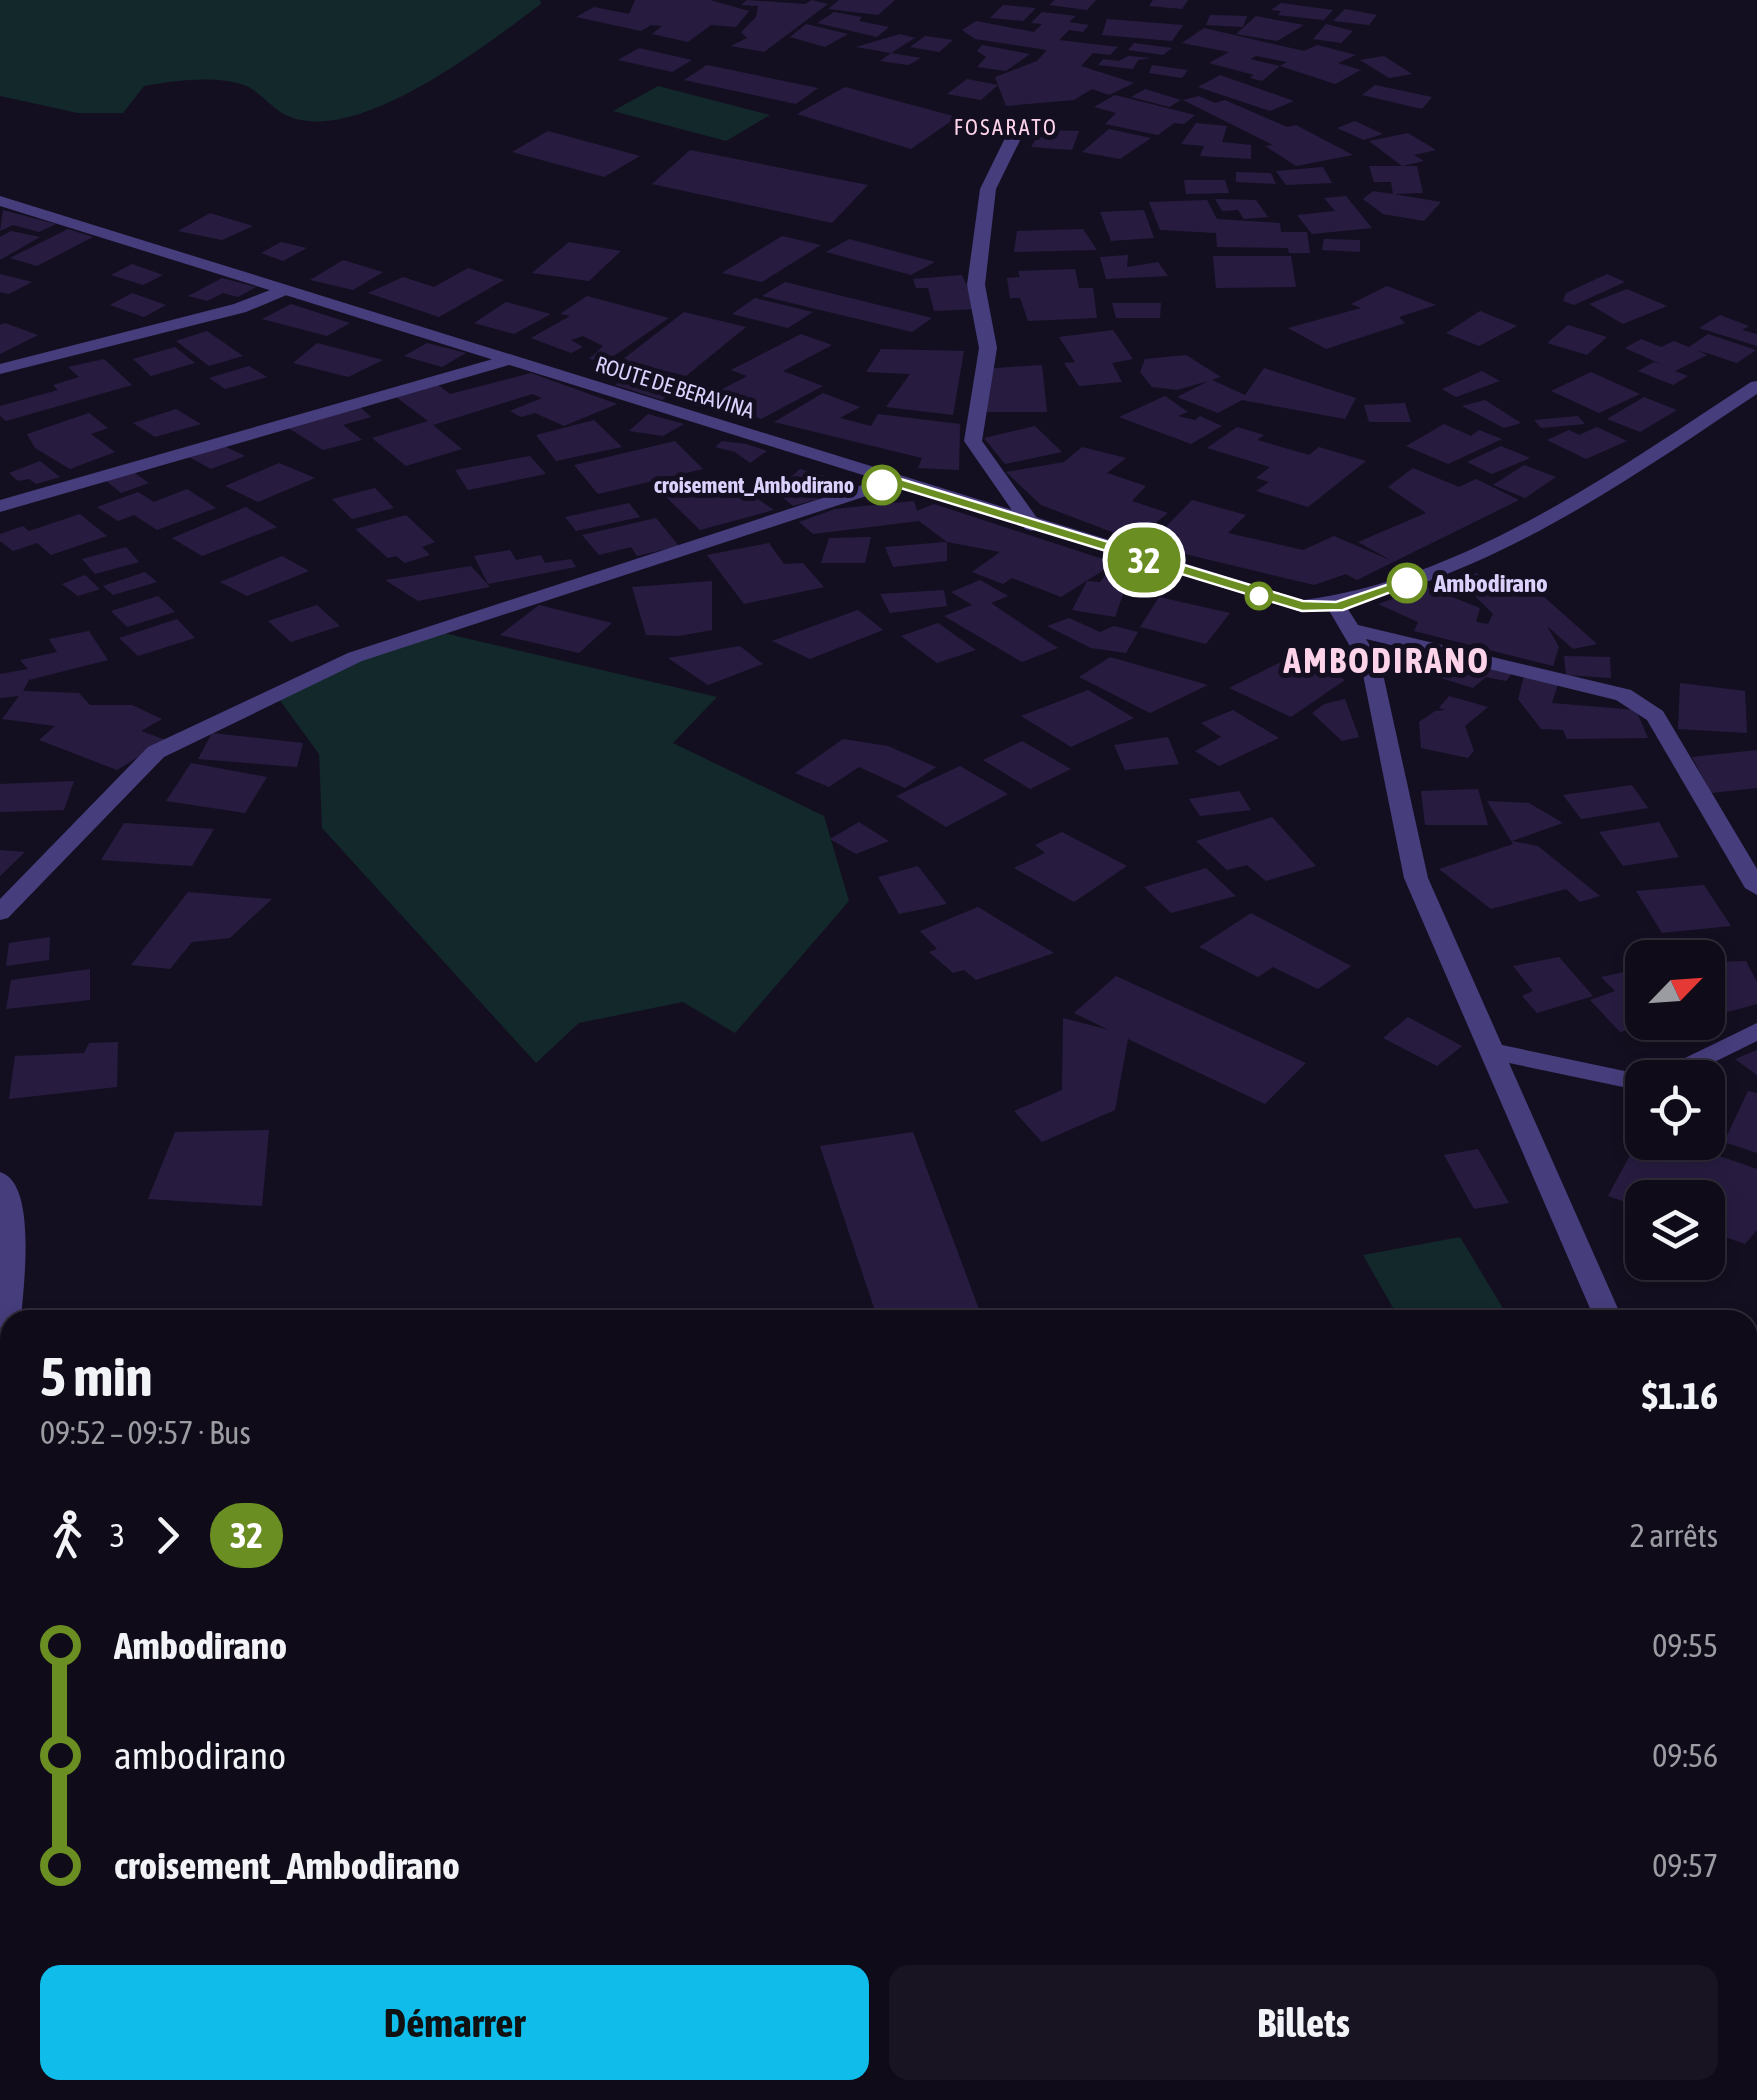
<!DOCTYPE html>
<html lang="fr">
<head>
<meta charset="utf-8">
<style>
  body { margin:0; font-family:"Asap Condensed",sans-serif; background:#181421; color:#f1f3f6; height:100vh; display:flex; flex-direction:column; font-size:38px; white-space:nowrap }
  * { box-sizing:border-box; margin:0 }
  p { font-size:32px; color:#9b9ba2 }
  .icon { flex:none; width:55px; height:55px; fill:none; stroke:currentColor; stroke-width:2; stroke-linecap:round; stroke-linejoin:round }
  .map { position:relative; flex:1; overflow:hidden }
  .drawer { position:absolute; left:0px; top:1310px; width:1758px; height:790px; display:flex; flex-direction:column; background:#0f0b18; border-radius:30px 30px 0 0; box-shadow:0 5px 15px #0003,0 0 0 2px #2f2b37 }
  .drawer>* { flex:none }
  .badge { padding:0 20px; border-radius:32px; font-size:35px; line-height:65px }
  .needle { width:65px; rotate:65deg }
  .buttons { position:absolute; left:1625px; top:940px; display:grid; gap:20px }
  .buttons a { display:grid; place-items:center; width:100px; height:100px; border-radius:20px; background:#0f0b18; box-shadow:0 5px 15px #0003,0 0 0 2px #2f2b37; font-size:50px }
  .map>.badge { position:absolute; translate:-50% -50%; box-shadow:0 0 0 5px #fff }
  .legs { display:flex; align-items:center; gap:15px; height:110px; padding:0 40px; font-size:32px }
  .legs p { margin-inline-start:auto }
  .headline { display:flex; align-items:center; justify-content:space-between; height:170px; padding:0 40px }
  h1 { font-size:55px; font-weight:700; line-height:75px }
  .action { display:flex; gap:20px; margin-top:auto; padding:20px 40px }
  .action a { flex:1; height:115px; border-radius:20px; background:#0fbcea; color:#111; font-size:40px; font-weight:700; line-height:115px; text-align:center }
  .action a+a { background:#181421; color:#f1f3f6 }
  ul { padding:0 40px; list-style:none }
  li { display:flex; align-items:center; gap:35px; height:110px; font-size:38px }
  li i { display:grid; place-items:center; width:15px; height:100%; margin:0 12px; background:currentColor }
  li i::after { content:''; width:25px; height:25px; margin:-12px; border:8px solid; border-radius:50%; background:#0f0b18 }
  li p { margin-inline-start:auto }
  li:first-child i { background:linear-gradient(#0000 50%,currentColor 0) }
  li:last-child i { background:linear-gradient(currentColor 50%,#0000 0) }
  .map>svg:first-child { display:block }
</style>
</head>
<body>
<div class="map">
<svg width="1757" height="2100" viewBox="0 0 1757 2100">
  <rect width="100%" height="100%" fill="#140f20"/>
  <path fill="#12282a" d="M0,0H540L541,4C487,44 359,146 288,116C272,109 260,91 244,85C214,75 174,81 144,86L123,113H78L0,96Z
    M658,86L770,115L726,141L613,111Z
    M435,631L717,697L673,743L824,816L849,901L735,1033L683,1002L579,1023L536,1063L322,828L319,754L276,695Z
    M1460,1237L1510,1320H1400L1363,1255Z"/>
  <path fill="#271c40" d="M635,0H710L749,11L736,27L711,25L688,42L652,34L662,26L651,25L641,31L576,17L594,7L629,14Z
    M747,0L805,4L812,0L828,4L764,52L731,46L747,38L741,32L756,17L758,6L741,5Z
    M839,0H895L878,15L828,9Z
    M1055,0H1096L1087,10L1049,5Z
    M1153,0H1188L1182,9L1149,6Z
    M1281,3L1333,10L1324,20L1278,15L1281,11L1271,10Z
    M1003,5L1036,8L1023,21L990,18Z
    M1345,9L1377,15L1369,25L1333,21Z
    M834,12L862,17L859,21L889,27L877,37L817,23Z
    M1042,12L1076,16L1069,22L1089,25L1083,32L1069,30L1059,40L1118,47L1110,55L1093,53L1081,66L1134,83L1109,95L1092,89L1074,100L1006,106L995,77L1037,61L1047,50L975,39L962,30L976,21L1034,32L1042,24L1031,23Z
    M1210,15L1247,16L1243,27L1206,25Z
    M1256,16L1304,25L1277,41L1236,34Z
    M1107,19L1183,25L1172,41L1102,35Z
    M806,24L848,34L825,47L790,37Z
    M1326,24L1353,31L1341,43L1313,39Z
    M1204,28L1304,51L1317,45L1356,55L1338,63L1361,70L1335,84L1280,66L1287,62L1256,56L1250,59L1280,66L1262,81L1250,78L1254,75L1209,63L1229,52L1182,43Z
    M900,34L915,38L891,53L856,47Z
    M925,36L953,40L939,52L910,47Z
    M1134,43L1172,48L1163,55L1128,50Z
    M982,45L1030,54L1006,71L977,67L986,57L977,51Z
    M639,48L692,60L672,72L618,60Z
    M891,53L921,58L908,65L880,61Z
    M1128,56L1151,58L1138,60L1133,69L1098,65L1103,59L1119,61Z
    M1384,56L1412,74L1389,78L1360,60Z
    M707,65L818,88L796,104L684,80Z
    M1152,65L1188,70L1182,78L1149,73Z
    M1220,75L1294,101L1270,111L1198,87Z
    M967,79L998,85L981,100L947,94Z
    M1375,85L1432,97L1422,109L1362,95Z
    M845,87L957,117L911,149L797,114Z
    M1145,89L1181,100L1169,107L1131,97Z
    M1115,95L1195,115L1184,124L1174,123L1158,135L1105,124L1116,113L1094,107Z
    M1199,96L1215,103L1225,100L1287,127L1296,125L1353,155L1296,166L1265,146L1273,145L1183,100Z
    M1355,121L1383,134L1364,140L1337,128Z
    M1196,123L1227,126L1222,142L1251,145V159L1200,156L1204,146L1181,144Z
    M1109,129L1151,138L1120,159L1082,152Z
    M1042,130L1079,131L1072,150L1031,147Z
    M548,131L640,156L604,177L512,152Z
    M1408,133L1436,150L1414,155L1424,161L1402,166H1417L1423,193L1393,194L1391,182H1374L1369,166H1402L1369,141Z
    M690,150L868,185L832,223L652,184Z
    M1323,167L1332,183L1286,185L1276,171Z
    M1236,172L1271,173L1276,184L1236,182Z
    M1184,180H1225L1229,193L1186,194Z
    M1373,191L1393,194L1441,202L1424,221L1383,214L1363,199Z
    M1346,196L1372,228L1312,234L1297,215L1335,211L1324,198Z
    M1215,199L1256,200L1268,217L1244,219L1238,210L1222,211Z
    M1207,200L1217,219L1280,223L1281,232H1307L1310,253H1289L1288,248L1217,247L1216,233L1160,230L1149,202Z
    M3,210L56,224L39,232L13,225L0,231Z
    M1144,210L1154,238L1111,241L1100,212Z
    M210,213L253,226L222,240L178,231Z
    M68,229L93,237L37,266L10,258Z
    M1083,229L1097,250L1014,252L1017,231Z
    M11,231L40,237L0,260V237Z
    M782,236L821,245L762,282L722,273Z
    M849,239L935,262L911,275L826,252Z
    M1324,239L1360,240V252L1322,250Z
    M281,242L307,248L283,261L261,253Z
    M569,242L621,251L589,281L532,273Z
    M1128,255L1127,267L1158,262L1168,276L1106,279L1100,257Z
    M1213,256H1291L1296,287L1216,288Z
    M343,260L383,272L353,290L310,280Z
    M132,264L163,275L143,285L111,275Z
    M468,268L504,280L439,317L368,293L403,277L434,287Z
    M1075,269L1079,288H1093L1097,318L1028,321L1020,298H1010L1007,278L1020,277L1018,271Z
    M0,274L32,282L9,294L0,292Z
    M1607,274L1625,282L1574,305L1563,301L1566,293Z
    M962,275L977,309L934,311L928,288H916L913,279Z
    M222,278L256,287L238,297L223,293L207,301L188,296Z
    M785,282L932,318L912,332L762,296Z
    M1387,286L1436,305L1399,317L1405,323L1326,349L1288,328L1361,308L1351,304Z
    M1627,289L1667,306L1623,324L1589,304Z
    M132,293L166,305L144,317L110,305Z
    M587,296L669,318L605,362L589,359L603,346L583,336L571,340L583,347L571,353L531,338L570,316L560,314Z
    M755,298L813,312L788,328L732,314Z
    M506,302L551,314L514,334L474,323Z
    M1112,303H1161L1160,318H1116Z
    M291,304L325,315L350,323L327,336L262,319Z
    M1480,311L1517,326L1479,346L1446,333Z
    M684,312L746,327L686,376L622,360Z
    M1720,315L1749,326L1742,330L1757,334V346L1699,328Z
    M5,323L38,335L0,354V325Z
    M1568,325L1607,337L1587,355L1547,343Z
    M1113,330L1133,359L1112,363L1122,382L1079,386L1064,363L1075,362L1059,337Z
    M207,331L243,356L209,366L176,341Z
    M801,334L832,345L783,371L823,386L761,419L706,398L747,376L731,370Z
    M1708,334L1756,350L1737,363L1697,350L1707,355L1675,371L1688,376L1673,385L1638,371L1654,362L1665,366L1625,348L1641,339L1661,347L1674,341L1689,347Z
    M317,343L383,360L348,377L293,363Z
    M427,343L466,353L442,367L404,356Z
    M175,347L195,363L151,376L133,359Z
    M881,349L964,351L953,415L886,407L910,374L866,372Z
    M1186,355L1221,377L1212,380L1245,395L1264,368L1356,398L1345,419L1242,400L1218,413L1177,397L1208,381L1177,390L1152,387L1140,372L1145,359Z
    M104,359L132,385L6,421L0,416V406L58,390L53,385L79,377L68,367Z
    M1042,365L1047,412H983L982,369Z
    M249,366L267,377L225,389L209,378Z
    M1482,371L1500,381L1456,397L1442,389Z
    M1591,372L1640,394L1599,413L1551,391Z
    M531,373L617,404L564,426L535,413L521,417L510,411L542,398L532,394L433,425L462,449L406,466L372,438L428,421L396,397L437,384L450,394Z
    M631,375L680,387L662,400L615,385Z
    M823,393L860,407L840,418L871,426L878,414L960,424L959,470L918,468L922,458L774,422Z
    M1165,396L1188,412L1178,416L1195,420L1200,416L1222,426L1191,444L1119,417Z
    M1644,397L1677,410L1640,432L1607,419Z
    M1485,400L1521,423L1504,428L1462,406Z
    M1405,403L1411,422H1369L1364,405Z
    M360,407L371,417L343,425L362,440L323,450L287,427Z
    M176,409L201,424L155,437L133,423Z
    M89,413L108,428L91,434L115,452L70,469L35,448L27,434Z
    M648,414L684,424L663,436L629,431Z
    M1578,416L1585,424L1541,428L1534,420Z
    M594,420L622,447L556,461L536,435Z
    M1444,424L1471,436L1479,430L1502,439L1448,464L1406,446Z
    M1035,426L1062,452L1005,464L984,438Z
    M1237,427L1264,435L1257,440L1309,455L1319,447L1366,461L1308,507L1256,491L1269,482L1256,478L1270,467L1207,448Z
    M1597,427L1627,441L1586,459L1547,440L1569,430L1579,435Z
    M675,441L703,469L598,494L574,465Z
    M722,441L746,444L767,451L750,463L735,452L715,447Z
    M222,445L245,456L211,469L189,457Z
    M1501,446L1530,458L1492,474L1467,462Z
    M1082,447L1126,458L1107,473L1146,486L1132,501L1168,513L1133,540L1041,505L1006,472L1064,462Z
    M530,456L546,474L468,490L455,470Z
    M40,461L60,477L36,484L29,479L18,481L9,473Z
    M279,463L315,478L258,502L225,486Z
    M1524,465L1556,477L1525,498L1493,485Z
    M1413,468L1459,487L1476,479L1519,500L1357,580L1346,574L1314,585L1148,545L1192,500L1246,515L1228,533L1303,550L1334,536L1392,561L1358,542L1426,513L1388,487Z
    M800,469L839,480L821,494L784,483Z
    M132,471L149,483L121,493L105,480Z
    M722,480L734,492L753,496L774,510L700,530L663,494Z
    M375,488L394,508L352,519L332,499Z
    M187,489L216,508L157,530L134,515L118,521L97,507L138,492L154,502Z
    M805,491L819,499L793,506L781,496Z
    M914,501L917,511L934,504L1115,563L1061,597L1012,578L1003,584L972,572L1000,552L947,542L919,521L813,534L799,522L835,509Z
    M629,503L640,517L576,531L565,517Z
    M246,507L277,527L202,556L172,538Z
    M80,514L107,536L51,555L37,543L13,551L0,541V534L23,526L29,531Z
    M406,515L435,542L422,547L430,555L405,563L396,556L388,558L355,529Z
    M656,518L679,546L637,556L631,547L599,555L582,535Z
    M871,537L865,563H821L829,538Z
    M947,542V561L893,567L885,547Z
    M769,543L784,564L803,563L824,587L744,604L707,555Z
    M126,547L139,562L95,574L82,559Z
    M510,550L516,560L541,555L545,563L571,559L576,567L488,584L474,556Z
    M282,556L309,571L247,596L220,582Z
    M1115,563L1161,577L1146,590L1126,586L1115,617L1072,610L1087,581L1100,582Z
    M471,566L490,587L418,601L385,580Z
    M145,572L157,582L113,595L103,586Z
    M1476,573L1499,583L1523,578L1597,644L1573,649L1547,626L1559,647L1553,666L1414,631L1418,622L1378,604L1427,587L1480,608L1476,622L1488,624L1493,614L1473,594L1447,587Z
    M85,575L100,589L78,596L62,584Z
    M980,580L1008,596L991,603L1058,648L1022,662L944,616L972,605L951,592Z
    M712,581V630L679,636L646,635L632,587Z
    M944,590L947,606L890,613L880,594Z
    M158,596L175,612L127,627L111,611Z
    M1159,597L1230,613L1206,644L1140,627Z
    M317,605L340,626L291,642L268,621Z
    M539,605L612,623L579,653L500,635Z
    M858,610L883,630L810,659L772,641Z
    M1069,618L1100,632L1114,626L1138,632L1126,653L1091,648L1047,626Z
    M177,619L195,638L138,656L119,638Z
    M938,623L976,650L937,663L901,636Z
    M89,631L108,660L29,680L23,691L79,693L90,705H132L162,719L141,731L166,740L117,770L39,740L55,726L2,719L19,696L0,698V674L28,669L20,660L57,652L49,639Z
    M740,646L763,664L708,685L668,658Z
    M1449,656L1513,672L1506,681L1486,677L1473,688L1431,675Z
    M1564,656L1610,657L1611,678L1566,675Z
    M1110,657L1208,685L1150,713L1079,677Z
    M1287,659L1308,670L1315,664L1345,680L1291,717L1229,688Z
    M1524,676L1558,684L1552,703L1636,710L1648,738L1567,739L1563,730L1541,729L1518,699Z
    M1680,683L1745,691L1747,733L1678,729Z
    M1088,690L1134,718L1071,747L1021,716Z
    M1449,696L1488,707L1465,726L1474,751L1468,758L1421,748L1419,722L1435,711L1446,710L1439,708Z
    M1345,699L1359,737L1342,741L1312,713L1324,704Z
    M1233,710L1279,738L1219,766L1195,751L1221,737L1201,723Z
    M212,733L303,743L297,767L198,759Z
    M1168,737L1179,764L1125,770L1114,745Z
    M843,739L888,746L936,767L905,788L859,767L829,787L795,773Z
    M1022,741L1071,769L1030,789L983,760Z
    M1757,750V788L1711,793L1692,757Z
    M191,763L267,777L245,813L166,801Z
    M960,766L1008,794L946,827L896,796Z
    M74,781L64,810L0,812V784Z
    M1632,785L1648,808L1581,819L1563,795Z
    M1478,789L1488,825H1425L1421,791Z
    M1239,791L1251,810L1200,816L1189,799Z
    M1487,801L1529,803L1563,823L1512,841L1538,846L1600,896L1580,902L1566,889L1491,909L1439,869L1513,844Z
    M1272,817L1316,866L1266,881L1247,865L1227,870L1196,841Z
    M859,822L889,841L856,854L830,839Z
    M1659,822L1679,857L1623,866L1599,832Z
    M124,823L214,829L192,866L101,860Z
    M1062,832L1127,866L1074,902L1014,868L1045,853L1035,845Z
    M0,850L25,852L0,876Z
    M918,866L947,904L899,914L878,877Z
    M1206,868L1236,896L1171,913L1144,887Z
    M1704,885L1731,926L1662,933L1636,891Z
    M188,892L272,899L230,938L192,942L170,969L131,965Z
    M978,907L1054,953L976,980L964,970L953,973L929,952L937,949L920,931Z
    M1251,913L1351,966L1318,989L1273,967L1258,977L1199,947Z
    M50,937L49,960L6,966L9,943Z
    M1559,957L1593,996L1537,1013L1522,996L1533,991L1513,966Z
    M1746,961L1757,982V1004L1713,1016L1708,1011V962Z
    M90,969V1000L6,1009L11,980Z
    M1632,970L1642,980V1022L1653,1024L1620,1032L1590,1000L1615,991L1601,977Z
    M1116,976L1306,1063L1265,1104L1128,1039L1115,1110L1042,1142L1014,1111L1062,1090L1063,1018L1109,1030L1074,1013Z
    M1408,1017L1462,1046L1437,1066L1383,1038Z
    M118,1042L117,1087L9,1099L15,1056L84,1053L89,1043Z
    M1757,1050V1075L1735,1059Z
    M1748,1091L1757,1093V1153L1724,1142Z
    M269,1130L262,1206L148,1199L175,1132Z
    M913,1132L983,1320H878L820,1146Z
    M1642,1133V1142H1679L1757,1169V1230L1745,1244L1708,1231V1198H1642V1208L1608,1196Z
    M1478,1149L1509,1203L1474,1209L1444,1155Z
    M1748,1339L1757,1346V1394L1748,1386Z
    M10,1390V1454L0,1453V1405Z
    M1757,1452V1512L1748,1494V1453Z
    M0,1545L10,1551L7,1655L0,1652Z
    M10,1706V1755L0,1747V1714Z
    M1752,1956L1757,1960V2063L1748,2053V1960Z
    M1540,2090H1654L1661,2100H1548Z"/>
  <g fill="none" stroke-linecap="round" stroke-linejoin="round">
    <path fill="#463d7c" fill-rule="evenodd" d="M1020,119L1028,124L996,189L985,285L997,348L982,441L1042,525L1032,531L1025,529L964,441L979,348L967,285L980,189L1012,124Z
      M283,285L292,290L289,294L246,312L0,374V364L234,304Z
      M507,355L516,360L513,364L0,512V500Z
      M893,475L900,477V485L362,661L164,757L8,918L0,920V899L148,747L348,653Z
      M1337,601L1344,603L1358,625L1631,690L1663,711L1757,869V895L1745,888L1647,720L1616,700L1366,639L1381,665L1428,878L1502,1045L1648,1076L1757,1023V1041L1682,1078H1642V1091L1509,1063L1623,1320H1595L1404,878L1361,665L1327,607Z
      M0,1172C38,1183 23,1289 21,1320H10V1347L0,1350Z
      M1748,1541L1757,1544V1574L1748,1571Z"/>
    <path fill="#463d7c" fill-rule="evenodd" d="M0,196L1303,600C1464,580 1618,469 1751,382L1757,381V394C1619,486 1470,592 1302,612L0,206Z"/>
  </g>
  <path fill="#6b8e23" stroke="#fff" stroke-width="2.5" d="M894,477L1303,601L1336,602L1407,578L1415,583L1343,610L1302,611L894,486L882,490L875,485Z"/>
  <g fill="#fff" stroke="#6b8e23" stroke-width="5">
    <circle cx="882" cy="485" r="18"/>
    <circle cx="1407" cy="583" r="18"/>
    <circle cx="1259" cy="596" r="12"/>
  </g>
  <g text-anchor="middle" stroke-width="10" stroke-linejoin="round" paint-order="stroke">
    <g font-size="22" letter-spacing="2.5" fill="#fcd3e9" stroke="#140f20">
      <text x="1006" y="135">FOSARATO</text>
    </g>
    <g font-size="22" fill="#dbd1fc" stroke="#140f20">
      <text transform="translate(675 387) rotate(17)" y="8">ROUTE DE BERAVINA</text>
    </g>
    <g font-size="22" font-weight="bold" fill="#dbd1fc" stroke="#140f20" text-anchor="end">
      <text x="854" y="493">croisement_Ambodirano</text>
    </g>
    <g font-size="25" font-weight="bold" fill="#dbd1fc" stroke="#140f20" text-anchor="start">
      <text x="1434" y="592">Ambodirano</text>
    </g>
    <g font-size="35" font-weight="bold" letter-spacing="2.5" fill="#fcd3e9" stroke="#140f20">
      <text x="1387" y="673">AMBODIRANO</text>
    </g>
  </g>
</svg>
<div class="buttons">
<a><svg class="needle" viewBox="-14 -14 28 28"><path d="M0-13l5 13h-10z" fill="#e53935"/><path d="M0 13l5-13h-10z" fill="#9b9ba2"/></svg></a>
<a><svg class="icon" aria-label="locate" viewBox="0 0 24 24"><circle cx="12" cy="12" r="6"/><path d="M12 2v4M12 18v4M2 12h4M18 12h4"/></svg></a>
<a><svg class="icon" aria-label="layers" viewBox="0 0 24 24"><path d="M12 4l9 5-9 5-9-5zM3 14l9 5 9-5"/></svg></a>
</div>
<b class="badge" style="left:1144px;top:560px;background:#6b8e23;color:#fff">32</b>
<section class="drawer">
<div class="headline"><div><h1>5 min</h1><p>09:52 – 09:57 · Bus</p></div><b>$1.16</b></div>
<div class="legs"><svg class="icon" aria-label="walk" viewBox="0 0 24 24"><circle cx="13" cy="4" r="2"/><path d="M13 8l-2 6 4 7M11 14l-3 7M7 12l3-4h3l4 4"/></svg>3<svg class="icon" aria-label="forward" viewBox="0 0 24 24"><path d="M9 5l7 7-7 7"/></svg><b class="badge" style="background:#6b8e23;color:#fff">32</b><p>2 arrêts</p></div>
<ul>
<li><i style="color:#6b8e23"></i><b>Ambodirano</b><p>09:55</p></li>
<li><i style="color:#6b8e23"></i><span>ambodirano</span><p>09:56</p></li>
<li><i style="color:#6b8e23"></i><b>croisement_Ambodirano</b><p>09:57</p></li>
</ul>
<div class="action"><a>Démarrer</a><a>Billets</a></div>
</section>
</div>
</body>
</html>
